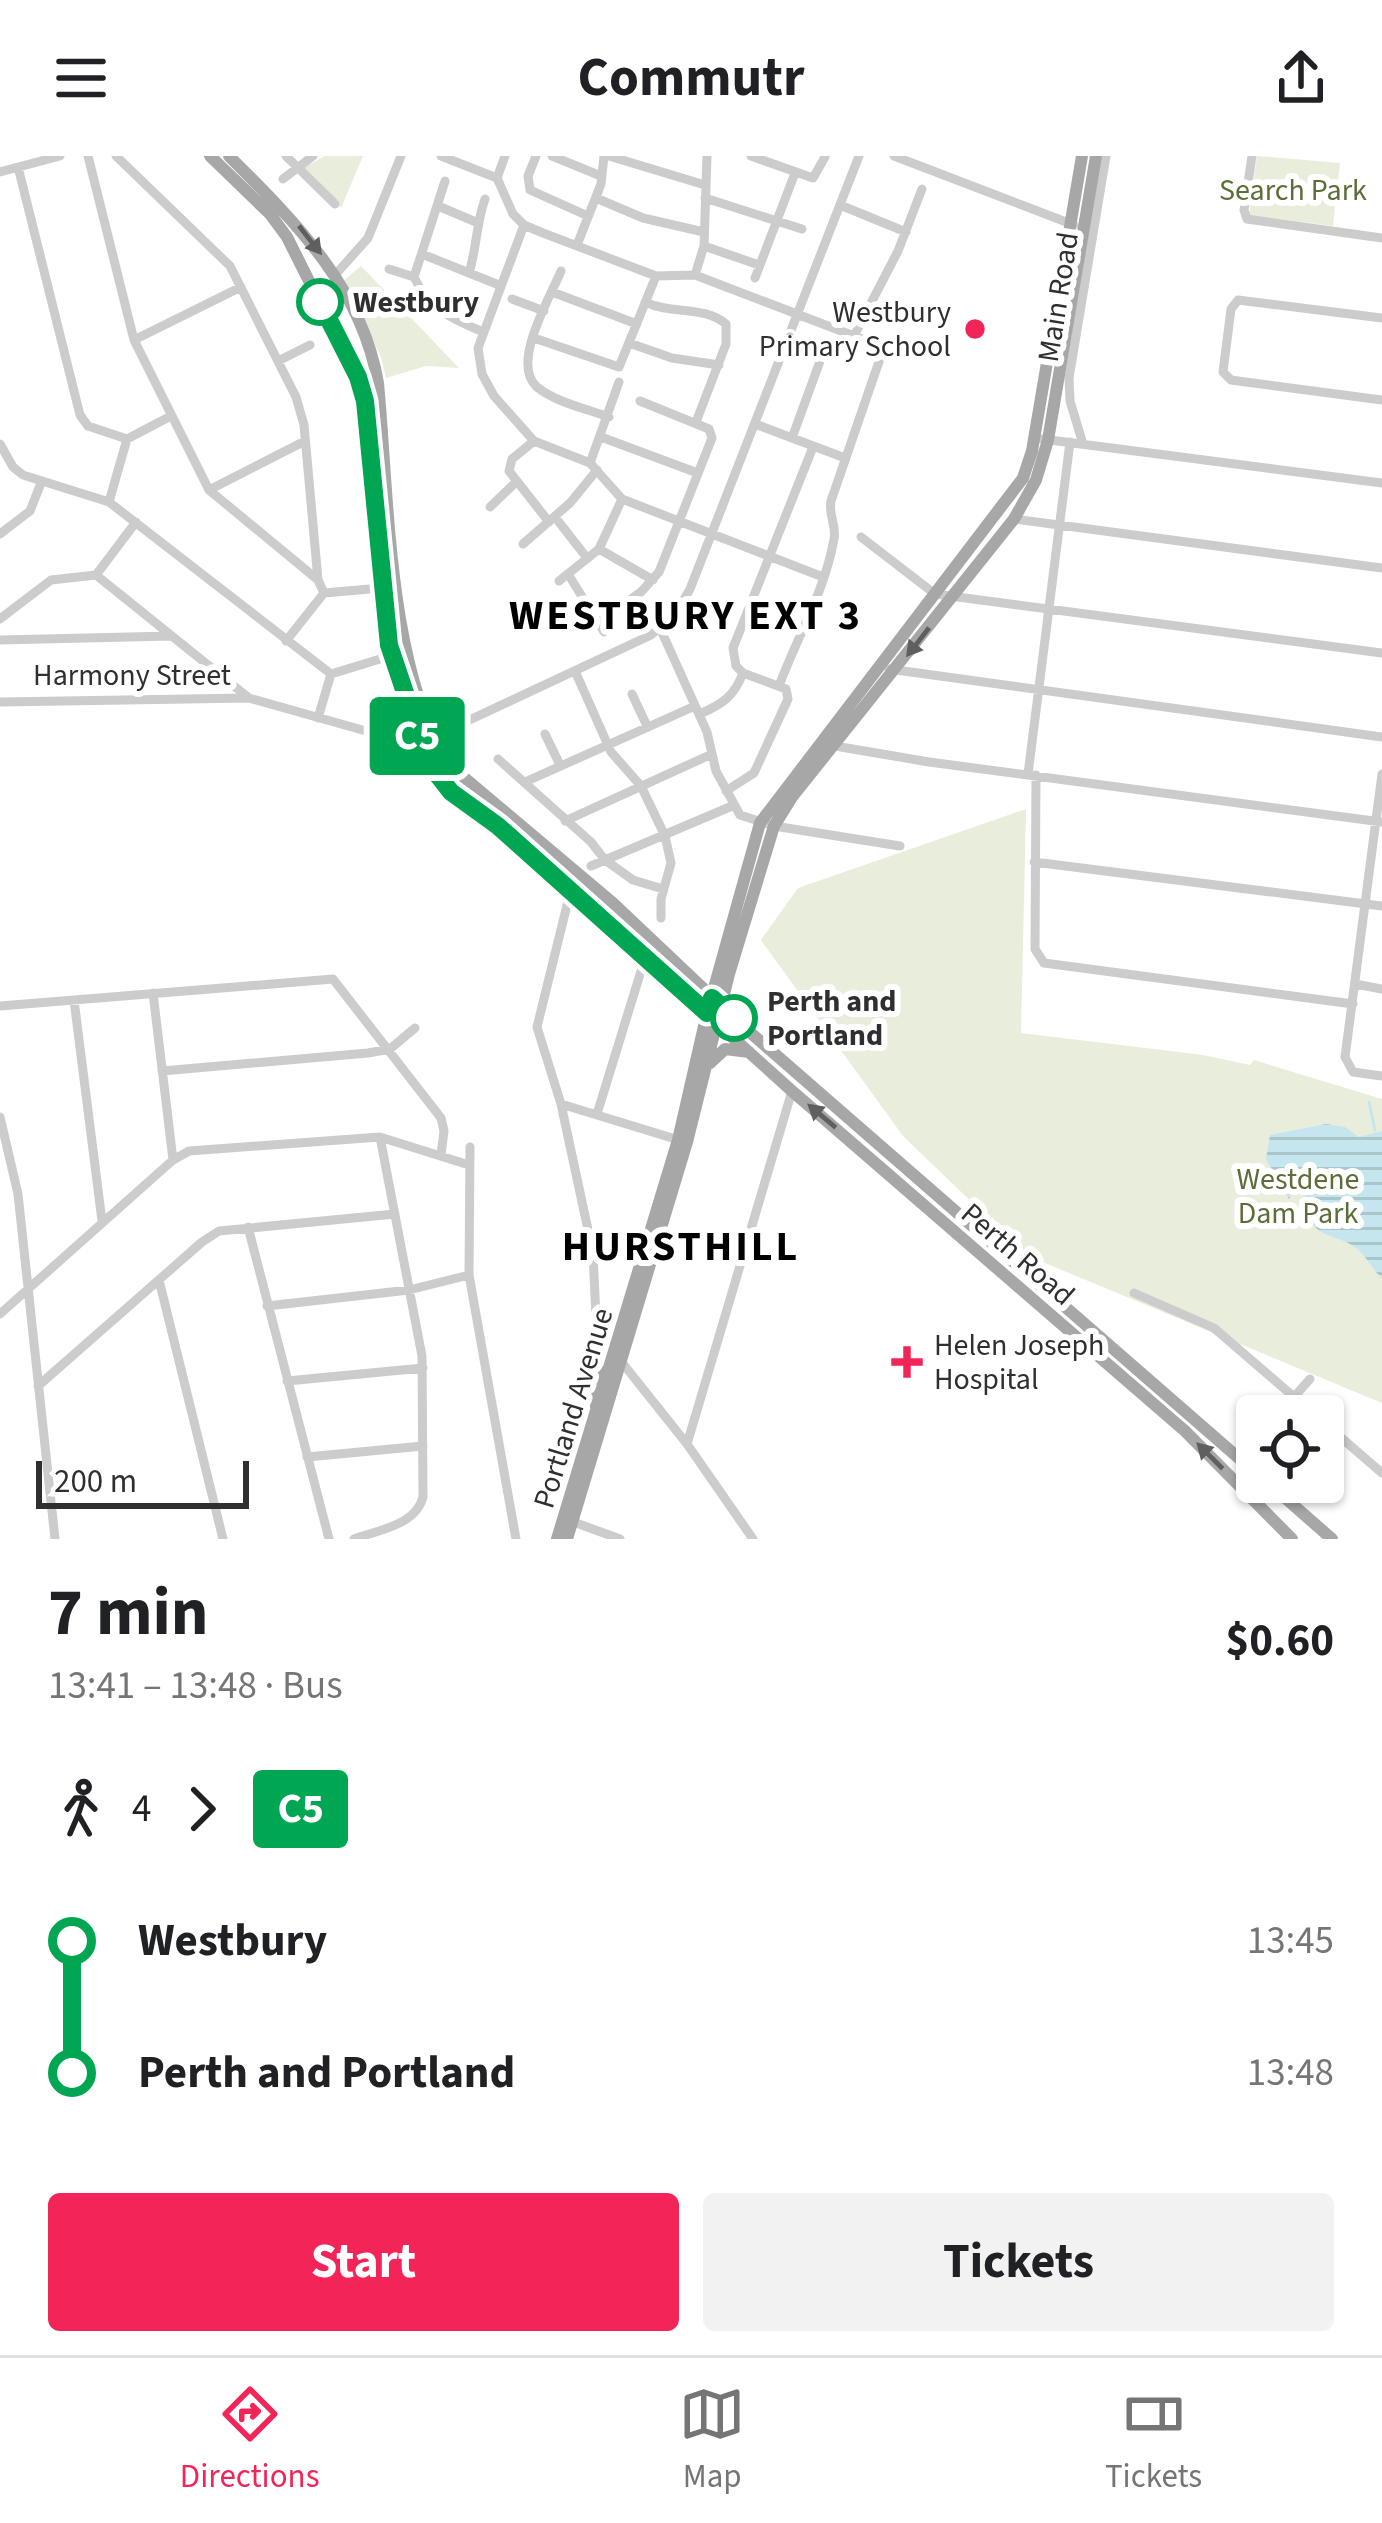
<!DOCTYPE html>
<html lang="en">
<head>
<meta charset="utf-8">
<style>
  body { margin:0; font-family:"Source Sans 3",sans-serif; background:#f2f2f2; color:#202124; height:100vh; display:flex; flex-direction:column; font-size:45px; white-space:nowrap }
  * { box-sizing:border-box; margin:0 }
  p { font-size:39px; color:#757577 }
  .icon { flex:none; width:66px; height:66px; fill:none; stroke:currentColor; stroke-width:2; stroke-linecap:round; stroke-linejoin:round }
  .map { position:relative; height:1383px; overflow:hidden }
  .sheet { display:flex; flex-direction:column; background:#fff; flex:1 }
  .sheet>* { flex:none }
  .badge { padding:0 24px; border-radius:9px; font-size:42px; line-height:78px }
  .fabs { position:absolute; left:1236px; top:1239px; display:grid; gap:24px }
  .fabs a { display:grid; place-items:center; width:108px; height:108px; border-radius:12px; background:#fff; box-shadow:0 3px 9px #0004; font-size:60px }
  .scale { position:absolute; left:36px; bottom:30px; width:213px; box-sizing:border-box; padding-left:12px; border:6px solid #2f2f2f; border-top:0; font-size:33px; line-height:42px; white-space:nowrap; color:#2f2f2f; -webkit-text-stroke:9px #fff; paint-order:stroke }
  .map>.badge { position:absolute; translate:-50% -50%; box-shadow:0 0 0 6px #fff }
  .legs { display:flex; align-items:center; gap:18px; height:132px; padding:0 48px; font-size:39px }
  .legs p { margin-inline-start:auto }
  .overview { display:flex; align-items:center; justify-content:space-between; height:204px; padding:0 48px }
  h1 { font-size:66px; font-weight:700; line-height:90px }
  .cta { display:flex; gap:24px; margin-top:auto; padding:24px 48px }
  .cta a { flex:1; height:138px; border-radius:12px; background:#f32457; color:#fff; font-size:48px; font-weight:700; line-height:138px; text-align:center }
  .cta a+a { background:#f2f2f2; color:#202124 }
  ul { padding:0 48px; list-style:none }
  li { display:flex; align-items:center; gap:42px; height:132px; font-size:45px }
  li i { display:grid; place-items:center; width:18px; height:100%; margin:0 15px; background:currentColor }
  li i::after { content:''; width:30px; height:30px; margin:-15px; border:9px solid; border-radius:50%; background:#fff }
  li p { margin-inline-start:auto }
  li:first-child i { background:linear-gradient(#0000 50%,currentColor 0) }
  li:last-child i { background:linear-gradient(currentColor 50%,#0000 0) }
  header { display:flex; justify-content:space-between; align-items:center; height:156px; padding:0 48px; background:#fff; font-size:54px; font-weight:700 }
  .menu { display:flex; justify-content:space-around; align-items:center; height:168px; border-top:3px solid #e0e0e0; background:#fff; font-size:33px; color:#757577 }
  .menu a { display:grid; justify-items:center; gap:6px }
  .menu .on { color:#f32457 }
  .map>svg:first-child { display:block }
</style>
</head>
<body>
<header><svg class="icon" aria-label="menu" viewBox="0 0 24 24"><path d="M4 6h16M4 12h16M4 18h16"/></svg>Commutr<svg class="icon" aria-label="share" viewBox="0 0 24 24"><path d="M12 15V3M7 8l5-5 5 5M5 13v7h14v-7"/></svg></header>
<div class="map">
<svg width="1382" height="1383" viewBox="0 0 1382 1383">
  <defs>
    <pattern id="water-rules" width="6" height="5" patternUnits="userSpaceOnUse" patternTransform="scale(3)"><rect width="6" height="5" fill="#c6e6ef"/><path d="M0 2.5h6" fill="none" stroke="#aac6cd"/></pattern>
  </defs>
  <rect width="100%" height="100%" fill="#fff"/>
  <path fill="#e8eddc" d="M325,0H363L341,52L303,12Z
    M1257,0L1340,7L1333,70L1249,59Z
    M361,110L459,212L426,210L386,222L381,201L343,125Z
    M1026,653L1021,877L1203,899L1250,909L1254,904L1382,943V1247L1028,1100L903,980L761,784L798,732Z"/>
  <path fill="url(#water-rules)" d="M1326,968L1345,971L1359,981L1382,975V1122C1371,1113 1368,1101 1356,1092C1333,1075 1315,1086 1305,1051L1309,1045L1297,1030L1289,1043L1266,1003L1270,979Z"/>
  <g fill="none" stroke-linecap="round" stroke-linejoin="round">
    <path stroke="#c6e6ef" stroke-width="3" d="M1369,946L1375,974"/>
    <path stroke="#ccc" stroke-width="9" d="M88,0L134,184L209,334L318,424L324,437
      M116,0L230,110L296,241L304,269L318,424
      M286,0L335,48
      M441,0L497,22L513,58L524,69L543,77L656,120L695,119L888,193
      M536,0L528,20L530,34L588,60
      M552,0L601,20
      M609,0L705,29
      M751,0L813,22L825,1
      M894,0L1074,69
      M1252,0L1244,54L1247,63L1382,82
      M18,11L80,259L88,270L127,283
      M0,16L60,0
      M497,22L505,0
      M283,23L313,0
      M596,42L643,62L704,76
      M705,42L802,73
      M840,49L906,76
      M438,50L476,66
      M524,69L478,192L482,218L494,240L534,285L590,307L622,343L823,421
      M577,89L601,28L604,0
      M704,90L759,109
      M422,98L499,129
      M389,113L414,121C428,152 452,163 481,175
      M561,115C550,142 510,208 537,231C555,246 587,253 609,261
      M469,117C477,91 476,68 485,43
      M335,119L368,82L401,0
      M695,119L704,90L707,0
      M414,121L445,25
      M755,122L795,17
      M552,136L637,168
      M512,143L544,155
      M645,146C672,159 703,149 726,168V188L696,266
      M1382,162L1238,144L1231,153L1223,216L1231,224L1382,244
      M854,180L898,95L922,33
      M534,182L619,211L656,120
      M134,184L241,131
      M629,187L672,202L719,209
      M278,205L310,189
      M755,268L845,302
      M601,281L695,316
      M792,282L827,186
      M1042,283L1382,327
      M534,285L512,303L509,315L549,366
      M0,288L13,311L23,319L109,346L331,518
      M1083,288L1070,245L1069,222L1106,0
      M590,307L619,226
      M209,334L305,285
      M109,346L127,283L171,260
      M490,351L516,326
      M555,361L587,402
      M1014,363L1382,412
      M0,378L30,355L41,327
      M861,381L935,438L1382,497
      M523,388L570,347L597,314
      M599,393L653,424
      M568,418L604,476
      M96,419L249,542
      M96,419L136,366
      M559,425L599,393L622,343
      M0,463L51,424L96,419
      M601,465L641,436L659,416L712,282L709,273L640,245
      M660,472L707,576L716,615L740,659L774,670L900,690
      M0,484L172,480
      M286,485L324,437L370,433
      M889,513L1382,581
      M575,515L611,596L641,630L665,680L671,707L661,743V762
      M779,530C797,481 825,435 834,383C837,369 828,360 831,345L884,191
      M632,538L647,570
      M0,546L249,542L373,577L417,581L461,568L651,479L677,456L690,433L859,0
      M700,558C722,548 734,541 743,517L736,510L733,492L813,291
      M318,562L331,518L380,503
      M545,578L560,609
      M829,589L929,606L1382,666
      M498,603L591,686L605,704L633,724L663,733
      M1028,618L1070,286
      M1382,618L1345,901L1353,916L1382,920
      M1036,619L1035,793L1044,807L1353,848
      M525,626L695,550
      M726,635L754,617L788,543L786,533L743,517
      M565,665L712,598
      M1034,706L1382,750
      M591,710L732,650
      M570,737L537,871L561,948L593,1097L598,1205
      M1355,828L1382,833
      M153,837L173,1004
      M74,844L102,1065
      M0,850L333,823L441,962L444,975L441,999
      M162,915L368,897L390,893L415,872
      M561,948L682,985
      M597,958L645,802
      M0,961L18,1038L55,1383
      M470,991L469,1119L516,1383
      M248,1071L329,1383
      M159,1124L223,1383
      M1134,1137L1214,1172L1316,1260
      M267,1150L409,1134L469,1119
      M0,1158L173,1004L189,995L380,981L469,1009
      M620,1204L687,1288L753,1383
      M287,1225L423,1212
      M38,1230L202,1086L219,1075L395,1058
      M1277,1260L1310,1223
      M1323,1266L1382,1317
      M687,1288L792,935
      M1244,1297L1257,1283
      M307,1301L423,1290
      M568,1364L620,1383
      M354,1383C379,1374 416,1369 423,1341L422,1200L380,981"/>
    <path stroke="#a7a7a7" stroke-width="12" d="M210,0L270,58L287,81L360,227L389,489L417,581L440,624L498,670L792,935L1185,1275L1292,1383
      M229,0C294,65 362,131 378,227C389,342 387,508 448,608L613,747L745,872L1257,1318
      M426,555L444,567L461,568
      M387,580L424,603
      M710,907L725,893L749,896
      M596,1251L597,1201
      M1267,1326L1332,1383
      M557,1383L678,984L707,857L760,667L1023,322L1032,295L1082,0
      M567,1383L687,986L729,818L774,670L792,641L1014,363L1036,324L1048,284L1096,0"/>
  </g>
  <defs><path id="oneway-solid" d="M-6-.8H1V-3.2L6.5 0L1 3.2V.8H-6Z" transform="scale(3)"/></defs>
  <g fill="#5f5f5f">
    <use href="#oneway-solid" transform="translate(310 84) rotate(52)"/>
    <use href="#oneway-solid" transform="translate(918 486) rotate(128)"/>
    <use href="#oneway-solid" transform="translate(822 960) rotate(-140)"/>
    <use href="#oneway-solid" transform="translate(1210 1300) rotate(-135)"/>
  </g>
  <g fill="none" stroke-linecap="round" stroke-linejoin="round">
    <g stroke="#fff" stroke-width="27">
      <path id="line-1" d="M320,146L358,221L365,245L389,489L429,608L451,636L498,670L707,857L712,842L734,862"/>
    </g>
    <use href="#line-1" stroke="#00a651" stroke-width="18"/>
  </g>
  <g fill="#fff" stroke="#00a651" stroke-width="6">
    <circle cx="320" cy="146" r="21"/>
    <circle cx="734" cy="862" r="21"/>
  </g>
  <g fill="#f32457" stroke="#fff" stroke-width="4.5">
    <circle cx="975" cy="173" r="12"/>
    <path d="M901 1188h12v12h12v12h-12v12h-12v-12h-12v-12h12z"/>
  </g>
  <g text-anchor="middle" stroke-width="12" stroke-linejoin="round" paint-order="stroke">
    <g font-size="30" fill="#5b6e38" stroke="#fff">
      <text x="1293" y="44">Search Park</text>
      <text x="1298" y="1033">Westdene<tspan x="1298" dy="34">Dam Park</tspan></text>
    </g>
    <g font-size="30" fill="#2f2f2f" stroke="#fff">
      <text transform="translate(1058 141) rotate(-81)" y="10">Main Road</text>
      <text x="132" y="529">Harmony Street</text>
      <text transform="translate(1018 1098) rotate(41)" y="10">Perth Road</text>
      <text transform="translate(573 1252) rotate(-73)" y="10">Portland Avenue</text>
    </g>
    <g font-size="30" font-weight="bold" fill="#2f2f2f" stroke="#fff" text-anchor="start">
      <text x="353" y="156">Westbury</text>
      <text x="767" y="855">Perth and<tspan x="767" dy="34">Portland</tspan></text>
    </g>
    <g font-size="30" fill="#2f2f2f" stroke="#fff" text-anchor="end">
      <text x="951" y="166">Westbury<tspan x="951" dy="34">Primary School</tspan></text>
      <text x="934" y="1199" text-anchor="start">Helen Joseph<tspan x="934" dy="34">Hospital</tspan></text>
    </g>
    <g font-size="42" font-weight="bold" letter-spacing="3" fill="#000" stroke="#fff">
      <text x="686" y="473">WESTBURY EXT 3</text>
      <text x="681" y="1104">HURSTHILL</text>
    </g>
  </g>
</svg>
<div class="fabs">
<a><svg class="icon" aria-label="locate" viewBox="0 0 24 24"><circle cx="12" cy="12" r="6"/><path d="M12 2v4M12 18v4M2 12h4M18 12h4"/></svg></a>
</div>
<div class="scale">200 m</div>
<b class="badge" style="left:417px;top:580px;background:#00a651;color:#fff">C5</b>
</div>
<section class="sheet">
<div class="overview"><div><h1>7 min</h1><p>13:41 – 13:48 · Bus</p></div><b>$0.60</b></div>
<div class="legs"><svg class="icon" aria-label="walk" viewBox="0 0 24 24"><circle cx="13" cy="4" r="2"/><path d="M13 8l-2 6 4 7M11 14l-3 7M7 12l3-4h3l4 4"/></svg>4<svg class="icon" aria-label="forward" viewBox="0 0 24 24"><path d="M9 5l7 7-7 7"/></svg><b class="badge" style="background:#00a651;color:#fff">C5</b></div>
<ul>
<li><i style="color:#00a651"></i><b>Westbury</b><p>13:45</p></li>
<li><i style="color:#00a651"></i><b>Perth and Portland</b><p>13:48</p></li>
</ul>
<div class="cta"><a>Start</a><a>Tickets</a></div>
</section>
<nav class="menu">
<a class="on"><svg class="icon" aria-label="directions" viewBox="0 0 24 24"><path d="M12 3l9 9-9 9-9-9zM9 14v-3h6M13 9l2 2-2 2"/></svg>Directions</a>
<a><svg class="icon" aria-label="map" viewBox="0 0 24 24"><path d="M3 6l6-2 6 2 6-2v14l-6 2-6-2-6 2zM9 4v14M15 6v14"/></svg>Map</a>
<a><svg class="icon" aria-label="tickets" viewBox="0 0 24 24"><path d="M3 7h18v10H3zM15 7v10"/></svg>Tickets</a>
</nav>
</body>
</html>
